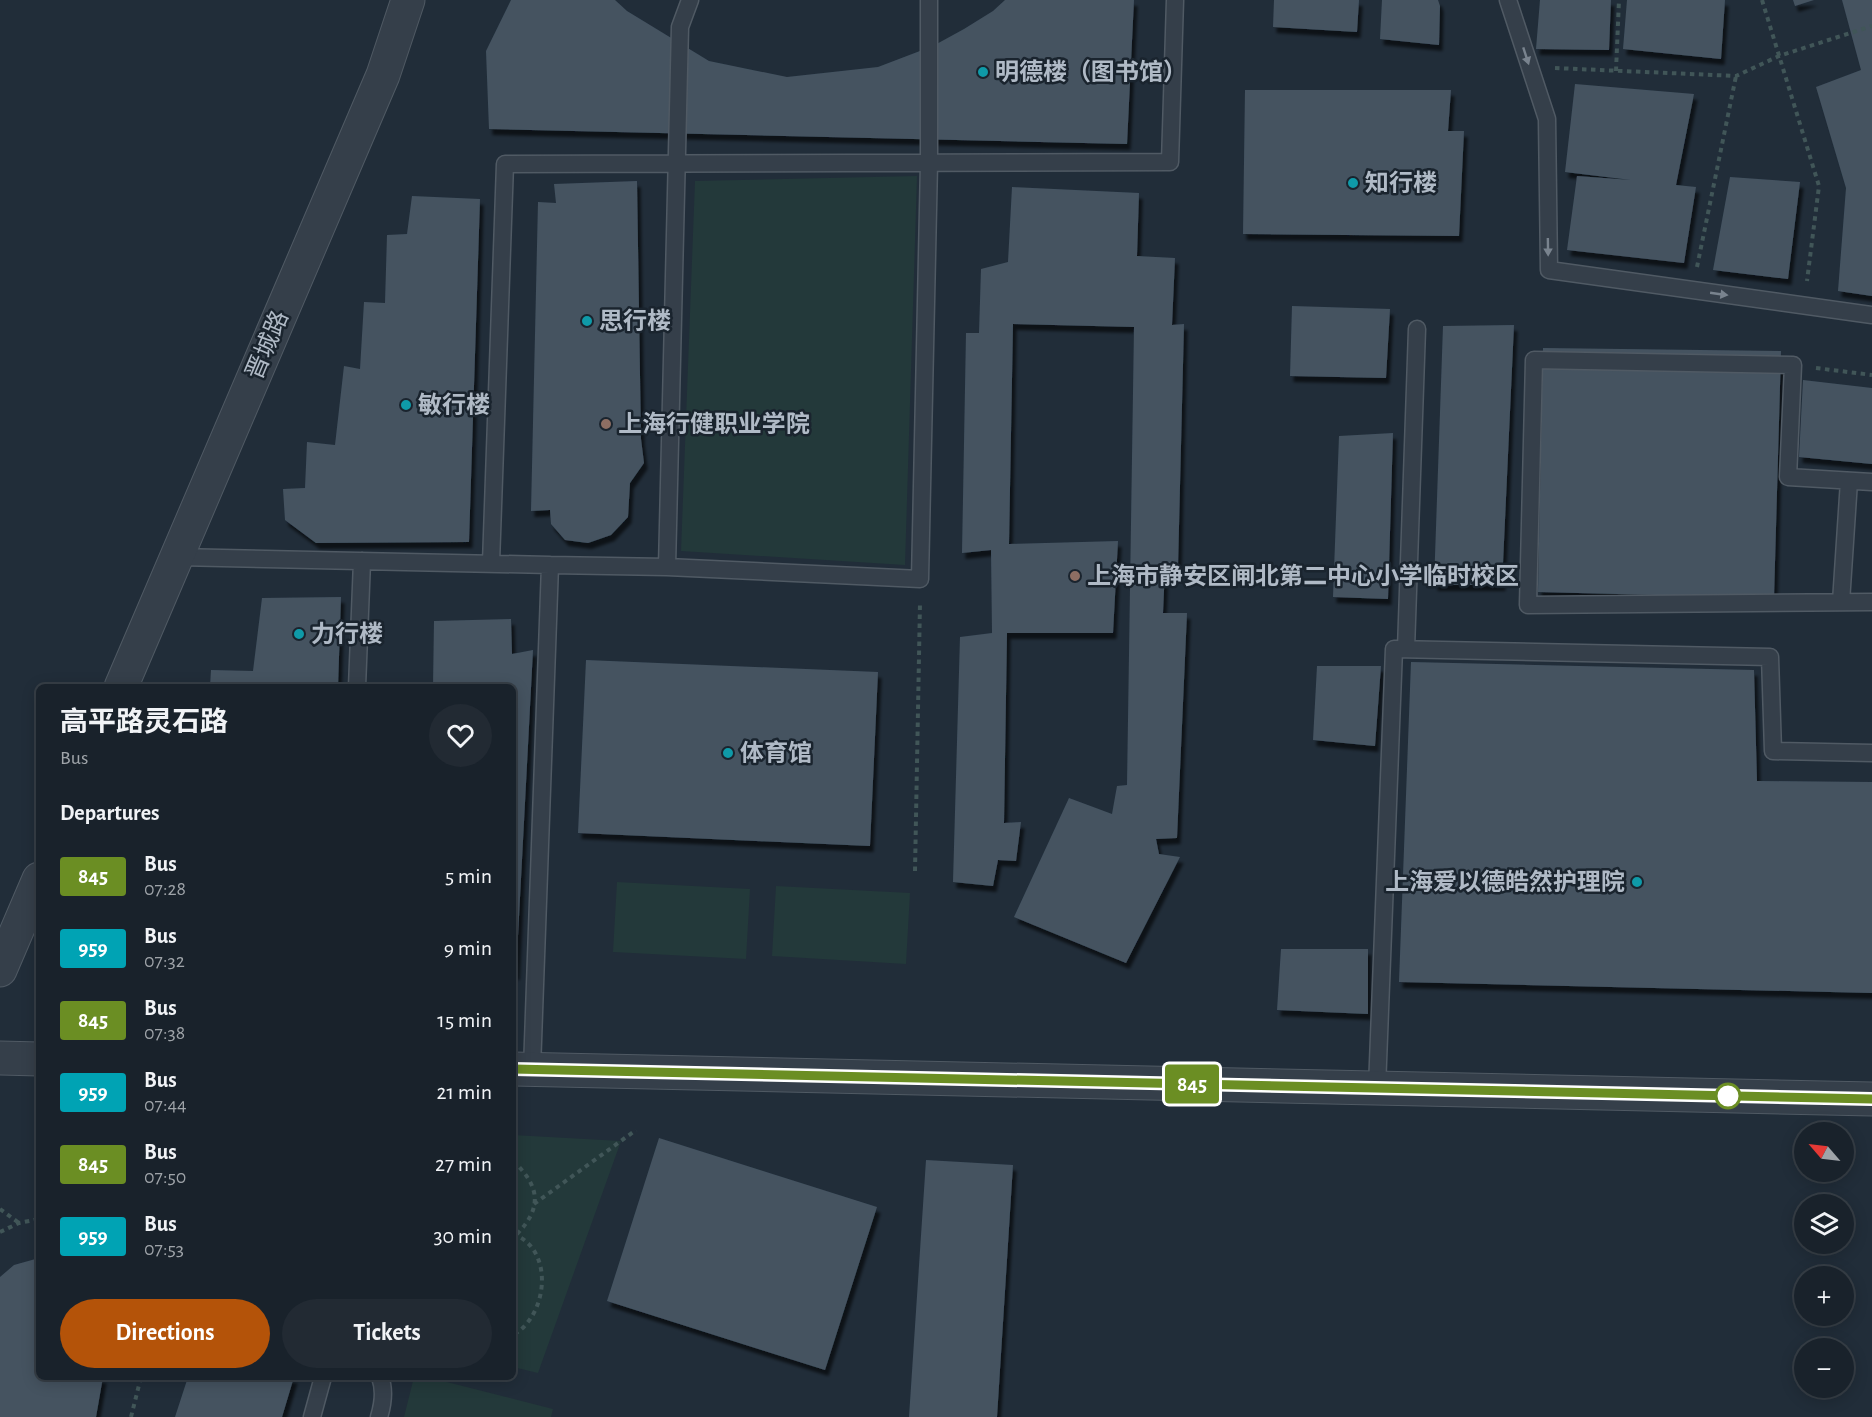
<!DOCTYPE html>
<html lang="en">
<head>
<meta charset="utf-8">
<style>
  body { margin:0; font-family:"Alegreya Sans","Noto Sans SC",sans-serif; background:#222a33; color:#f1f3f6; height:100vh; display:flex; flex-direction:column; font-size:22px; white-space:nowrap }
  * { box-sizing:border-box; margin:0 }
  p { font-size:20px; color:#9fa4a9 }
  .icon { flex:none; width:33px; height:33px; fill:none; stroke:currentColor; stroke-width:2; stroke-linecap:round; stroke-linejoin:round }
  .map { position:relative; flex:1; overflow:hidden }
  .sheet { position:absolute; left:36px; top:684px; width:480px; height:696px; display:flex; flex-direction:column; background:#19222b; border-radius:9px; box-shadow:0 3px 15px #0003,0 0 0 2px #373f47 }
  .sheet>* { flex:none }
  .badge { padding:0 12px; border-radius:4px; font-size:21px; line-height:39px }
  .needle { width:39px; rotate:298deg }
  .controls { position:absolute; left:1794px; top:1122px; display:grid; gap:12px }
  .controls a { display:grid; place-items:center; width:60px; height:60px; border-radius:50%; background:#19222b; box-shadow:0 3px 15px #0003,0 0 0 2px #373f47; font-size:30px }
  .map>.badge { position:absolute; translate:-50% -50%; box-shadow:0 0 0 3px #fff }
  h2 { padding:0 24px; font-size:22px; line-height:54px }
  .round { display:grid; place-items:center; flex:none; width:63px; height:63px; border-radius:32px; background:#222a33 }
  .head { display:flex; align-items:center; justify-content:space-between; height:102px; padding:0 24px }
  h1 { font-size:28px; font-weight:700; line-height:45px }
  .button { display:flex; gap:12px; margin-top:auto; padding:12px 24px }
  .button a { flex:1; height:69px; border-radius:36px; background:#b45309; color:#fff; font-size:24px; font-weight:700; line-height:69px; text-align:center }
  .button a+a { background:#222a33; color:#f1f3f6 }
  ul { padding:0; list-style:none }
  li { display:flex; align-items:center; gap:18px; height:72px; padding:0 24px }
  li div { flex:1 }
  li b { display:block; font-size:22px }
  li em { font-style:normal }
  li .badge { min-width:66px; font-weight:700; text-align:center }
  .map>svg:first-child { display:block }
</style>
</head>
<body>
<div class="map">
<svg width="1872" height="1417" viewBox="0 0 1872 1417">
  <defs>
    <filter id="shadow"><feDropShadow dx="3.5" dy="6" stdDeviation="1.5" flood-color="#0009"/></filter>
  </defs>
  <rect width="100%" height="100%" fill="#212d39"/>
  <path fill="#23393a" d="M917,176L905,565L681,551L695,181Z
    M617,882L750,889L746,959L613,952Z
    M776,886L910,893L906,964L772,956Z
    M513,1135L621,1141L538,1373L513,1367Z
    M414,1377H427L553,1409L551,1417H404Z"/>
  <path fill="#445361" filter="url(#shadow)" d="M511,0H615L627,11L709,61L787,77L878,67L933,46L964,29L993,11L1005,0H1134L1127,144L489,129L486,51Z
    M1274,0H1359L1357,32L1273,27Z
    M1382,0H1438L1440,6L1439,45L1380,39Z
    M1540,0H1611L1609,50L1536,49Z
    M1627,0H1725L1721,59L1623,49Z
    M1793,0H1814L1795,6Z
    M1842,0H1872V296L1838,291L1846,188L1816,87L1861,70Z
    M1575,84L1694,94L1676,185L1696,187L1684,263L1567,250L1577,176L1631,180L1565,172Z
    M1245,90H1451L1448,131H1464L1459,236L1243,234Z
    M1730,177L1800,182L1788,279L1713,270Z
    M637,181L641,439L644,463L630,483L628,517L611,535L588,543L565,540L551,524L550,510L531,511L538,202L556,203L554,184Z
    M1012,187L1139,193L1137,256L1175,258L1172,325L1184,324L1178,567L1165,568L1163,613H1187L1177,838L1156,839L1159,854L1180,857L1126,963L1014,917L1069,798L1112,814L1117,786L1127,785L1134,327L1013,324L1009,544L1118,541L1113,633H1007L1004,823L1021,822L1016,861L998,860L993,886L953,882L960,637L992,633L991,550L962,553L966,333H979L981,269L1008,262Z
    M412,196L480,199L469,542L316,543L285,520L283,489L305,488L307,442L335,445L344,366L360,369L364,302L385,303L387,235L407,234Z
    M1292,306L1390,309L1386,378L1290,376Z
    M1514,325L1502,585H1434L1443,326Z
    M1543,348L1781,351L1774,598L1538,592Z
    M1803,380L1872,388V464L1799,457Z
    M1393,433L1388,599L1333,597L1339,436Z
    M341,597L338,687H210L211,670L253,671L262,598Z
    M511,619L512,654L533,650L516,974H513V687H433L434,621Z
    M586,660L878,672L870,846L578,833Z
    M1411,662L1754,670L1757,781L1872,782V993L1399,982Z
    M1317,666H1381L1375,746L1313,740Z
    M1281,949H1368V1014L1277,1010Z
    M659,1138L877,1207L825,1370L607,1301Z
    M926,1160L1013,1165L997,1417H909Z
    M39,1258V1377H103L96,1417H0V1277L14,1265Z
    M188,1377H294L282,1417H175Z"/>
  <g fill="none" stroke-linecap="round" stroke-linejoin="round">
    <g stroke="#505a64" stroke-width="19">
      <path id="service" d="M1508,0L1547,119L1549,270L1872,315
        M1872,482L1788,477L1793,365L1534,360L1528,605L1872,602
        M177,557L550,565
        M491,563L505,164L1170,162L1175,0
        M667,567L680,27L690,0
        M1841,602L1849,481
        M1406,649L1417,329
        M357,687L362,561
        M532,1069L550,565L667,567L920,579L929,163V0
        M1377,1088L1394,649L1770,657L1773,751L1872,753
        M312,1417L323,1377
        M379,1417C383,1404 385,1390 380,1377"/>
    </g>
    <g stroke="#505a64" stroke-width="35">
      <path id="tertiary" d="M121,687L383,75L408,0
        M0,970L39,879
        M0,1058L39,1059
        M513,1069L1872,1099"/>
    </g>
    <path stroke="#415658" stroke-width="4" stroke-dasharray="4.5 4.5" stroke-linecap="butt" d="M1762,0L1819,186L1807,281
      M1555,68L1736,76L1779,56L1872,26
      M1616,71L1619,0
      M1697,267L1736,76
      M1816,368L1872,375
      M915,871L920,603
      M513,1161C540,1186 543,1208 516,1235
      M534,1204L636,1130
      M0,1209L19,1223
      M0,1232L19,1223L39,1219
      M513,1234C555,1249 548,1316 513,1335
      M131,1417L141,1377"/>
    <use href="#service" stroke="#353f4a" stroke-width="16"/>
    <use href="#tertiary" stroke="#353f4a" stroke-width="33"/>
  </g>
  <defs><path id="oneway-solid" d="M-6-.8H1V-3.2L6.5 0L1 3.2V.8H-6Z" transform="scale(1.5)"/></defs>
  <g fill="#79838e">
    <use href="#oneway-solid" transform="translate(1526 56) rotate(72)"/>
    <use href="#oneway-solid" transform="translate(1548 247) rotate(89)"/>
    <use href="#oneway-solid" transform="translate(1719 294) rotate(8)"/>
  </g>
  <g fill="none" stroke-linecap="round" stroke-linejoin="round">
    <g stroke="#fff" stroke-width="14">
      <path id="line" d="M513,1069L1872,1099"/>
    </g>
    <use href="#line" stroke="#6b8e23" stroke-width="9"/>
  </g>
  <g fill="#0f9aa8" stroke="#1a242e" stroke-width="2">
    <circle cx="983" cy="72" r="6"/>
    <circle cx="1353" cy="183" r="6"/>
    <circle cx="587" cy="321" r="6"/>
    <circle cx="406" cy="405" r="6"/>
    <circle cx="299" cy="634" r="6"/>
    <circle cx="728" cy="753" r="6"/>
    <circle cx="1637" cy="882" r="6"/>
  </g>
  <g fill="#8d6e63" stroke="#1a242e" stroke-width="2">
    <circle cx="606" cy="424" r="6"/>
    <circle cx="1075" cy="576" r="6"/>
  </g>
  <circle fill="#fff" stroke="#6b8e23" stroke-width="3" cx="1728" cy="1096" r="12"/>
  <g text-anchor="middle" stroke-width="5" stroke-linejoin="round" paint-order="stroke">
    <g font-size="24" font-weight="bold" fill="#b0bac6" stroke="#1a242e" text-anchor="start">
      <text x="995" y="80">明德楼（图书馆）</text>
      <text x="1365" y="191">知行楼</text>
      <text x="599" y="329">思行楼</text>
      <text x="418" y="413">敏行楼</text>
      <text x="618" y="432">上海行健职业学院</text>
      <text x="1087" y="584">上海市静安区闸北第二中心小学临时校区</text>
      <text x="311" y="642">力行楼</text>
      <text x="740" y="761">体育馆</text>
      <text x="1625" y="890" text-anchor="end">上海爱以德皓然护理院</text>
    </g>
    <g font-size="24" fill="#b0bac6" stroke="#1a242e">
      <text transform="translate(267 345) rotate(-67)" y="8">晋城路</text>
    </g>
  </g>
</svg>
<div class="controls">
<a><svg class="needle" viewBox="-14 -14 28 28"><path d="M0-13l5 13h-10z" fill="#e53935"/><path d="M0 13l5-13h-10z" fill="#9fa4a9"/></svg></a>
<a><svg class="icon" aria-label="layers" viewBox="0 0 24 24"><path d="M12 4l9 5-9 5-9-5zM3 14l9 5 9-5"/></svg></a>
<a>+</a>
<a>−</a>
</div>
<b class="badge" style="left:1192px;top:1084px;background:#6b8e23;color:#fff">845</b>
<section class="sheet">
<div class="head"><div><h1>高平路灵石路</h1><p>Bus</p></div><a class="round"><svg class="icon" aria-label="heart" viewBox="0 0 24 24"><path d="M12 20l-8-8c-3-5 5-10 8-4 3-6 11-1 8 4z"/></svg></a></div>
<h2>Departures</h2>
<ul>
<li><span class="badge" style="background:#6b8e23;color:#fff">845</span><div><b>Bus</b><p>07:28</p></div><em>5 min</em></li>
<li><span class="badge" style="background:#00a3b4;color:#fff">959</span><div><b>Bus</b><p>07:32</p></div><em>9 min</em></li>
<li><span class="badge" style="background:#6b8e23;color:#fff">845</span><div><b>Bus</b><p>07:38</p></div><em>15 min</em></li>
<li><span class="badge" style="background:#00a3b4;color:#fff">959</span><div><b>Bus</b><p>07:44</p></div><em>21 min</em></li>
<li><span class="badge" style="background:#6b8e23;color:#fff">845</span><div><b>Bus</b><p>07:50</p></div><em>27 min</em></li>
<li><span class="badge" style="background:#00a3b4;color:#fff">959</span><div><b>Bus</b><p>07:53</p></div><em>30 min</em></li>
</ul>
<div class="button"><a>Directions</a><a>Tickets</a></div>
</section>
</div>
</body>
</html>
